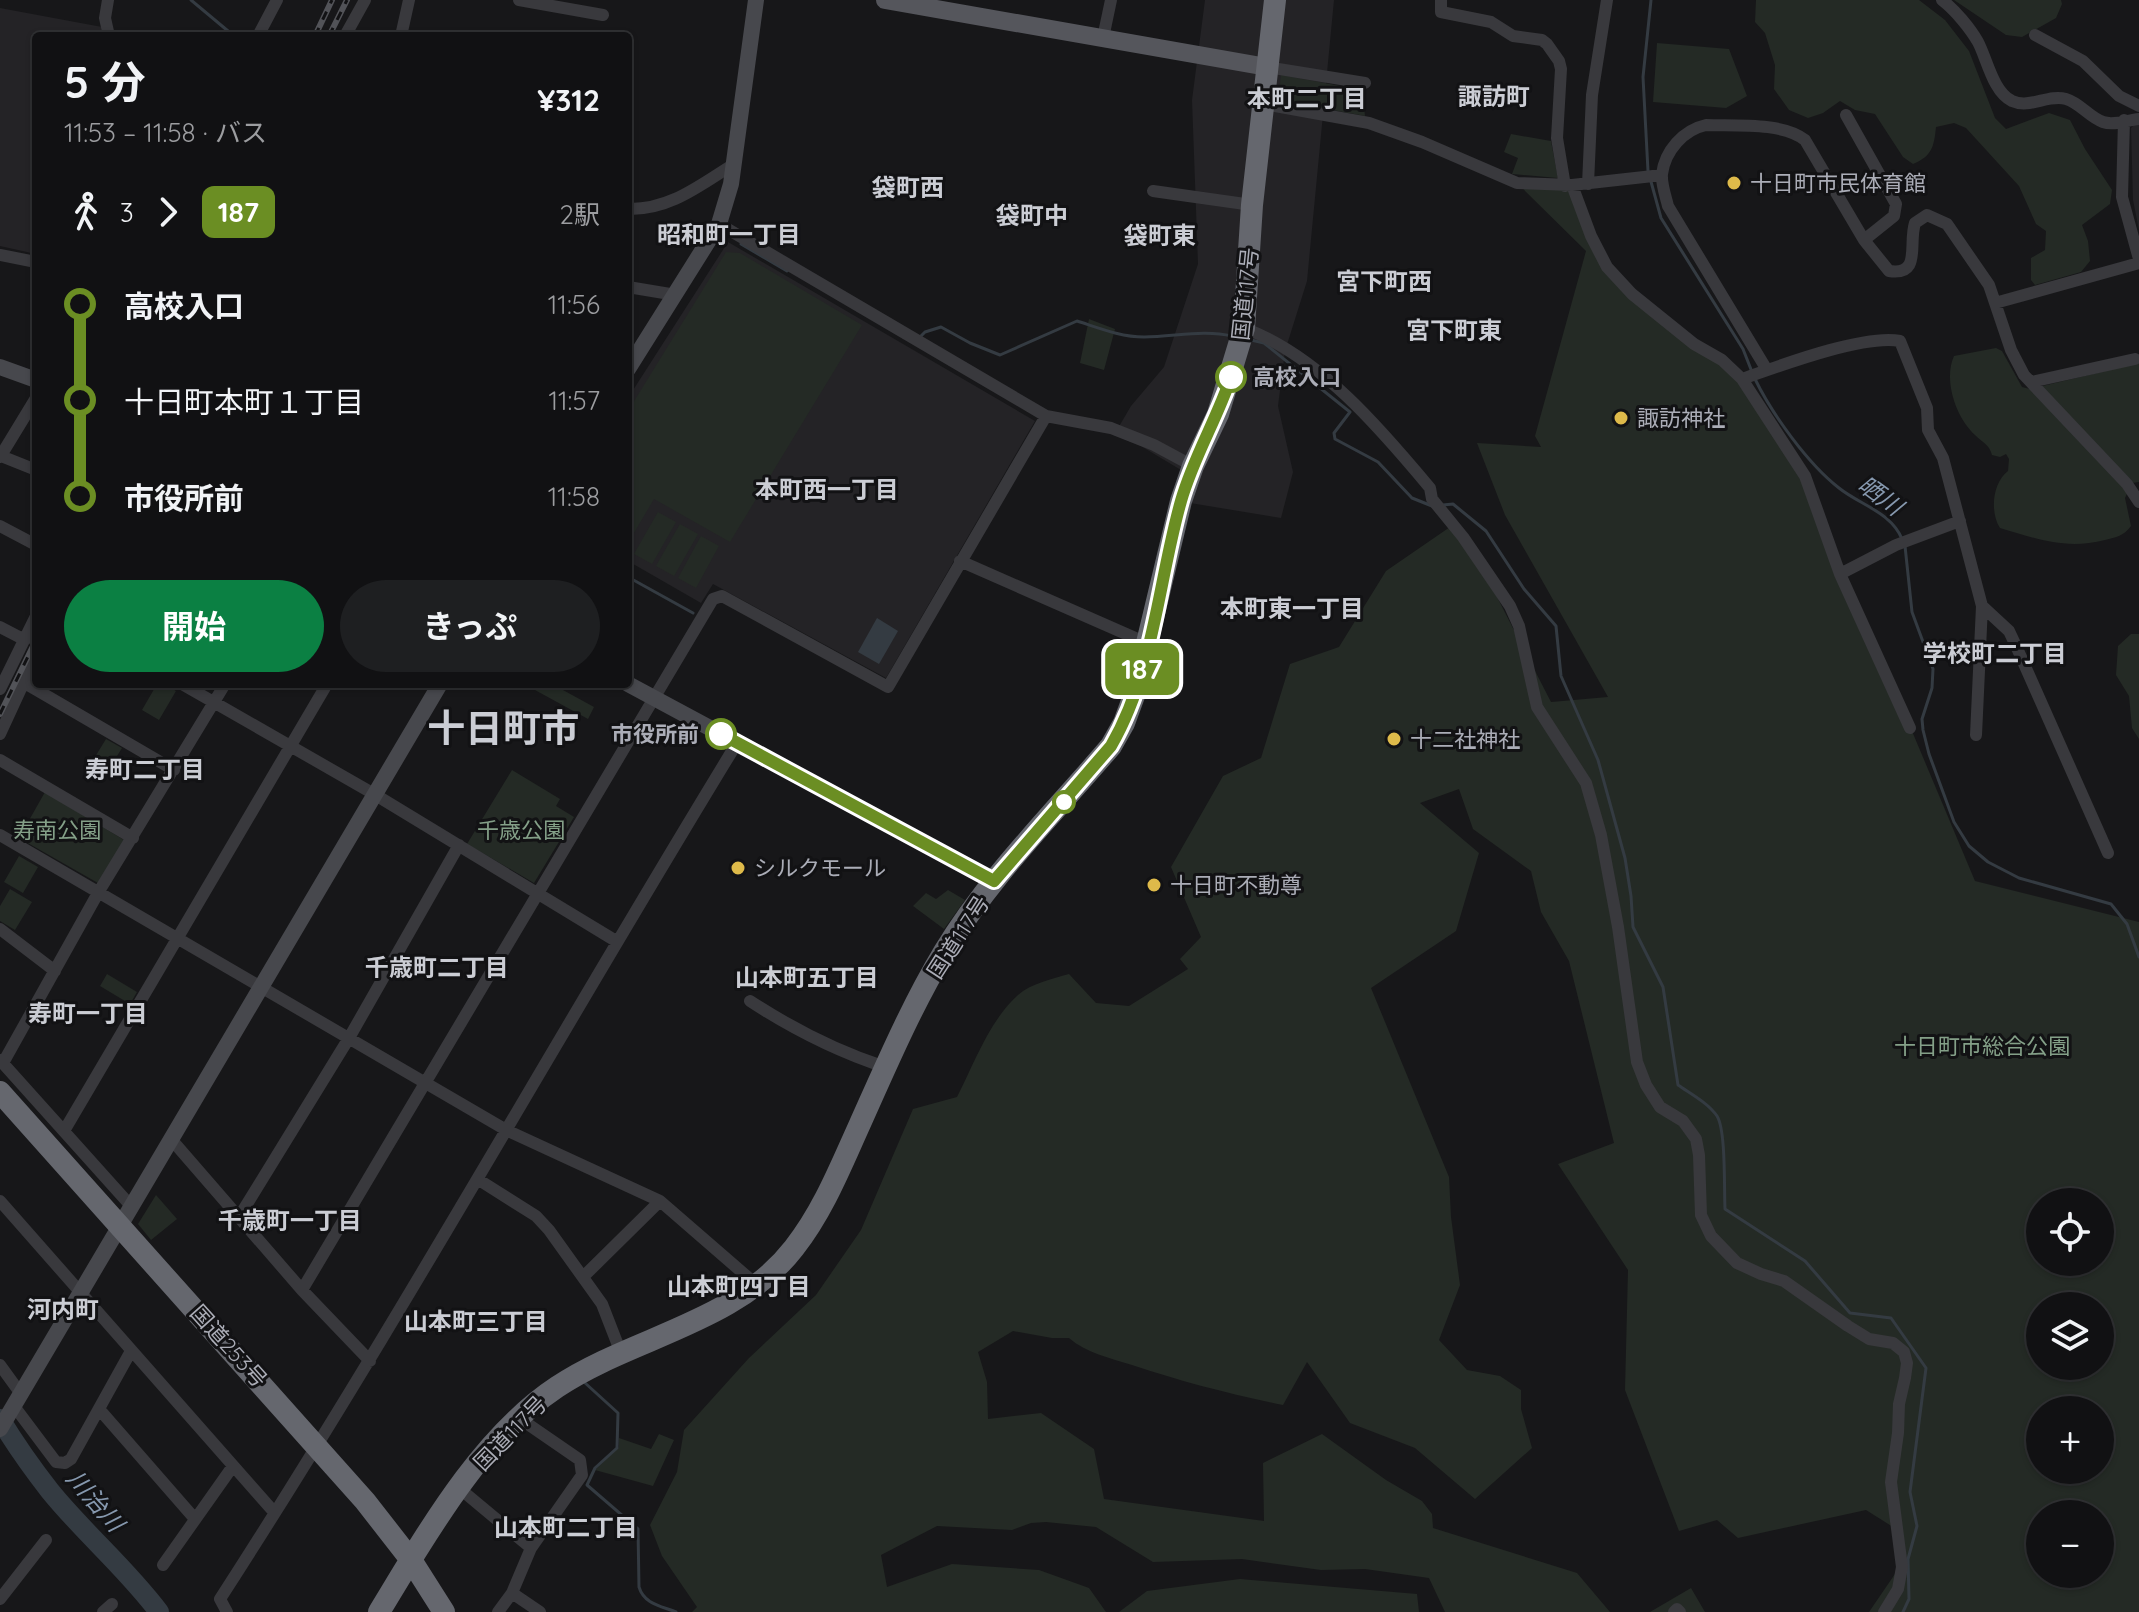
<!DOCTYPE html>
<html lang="ja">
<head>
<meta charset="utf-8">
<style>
  body { margin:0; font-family:Quicksand,"Noto Sans JP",sans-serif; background:#1e1f21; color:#f1f3f6; height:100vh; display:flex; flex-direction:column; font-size:30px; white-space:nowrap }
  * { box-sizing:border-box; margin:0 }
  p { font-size:26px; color:#9c9da0 }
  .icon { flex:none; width:44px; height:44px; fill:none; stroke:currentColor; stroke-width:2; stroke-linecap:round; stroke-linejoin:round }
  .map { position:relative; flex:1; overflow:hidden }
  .panel { position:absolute; left:32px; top:32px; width:600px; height:656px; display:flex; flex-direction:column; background:#111113; border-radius:8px; box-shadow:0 2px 6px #0004,0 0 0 2px #303133 }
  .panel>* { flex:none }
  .badge { padding:0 16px; border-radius:12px; font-size:28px; line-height:52px }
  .fabs { position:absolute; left:2026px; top:1188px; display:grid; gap:16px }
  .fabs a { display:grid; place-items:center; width:88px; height:88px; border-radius:50%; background:#111113; box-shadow:0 2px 6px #0004,0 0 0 2px #303133; font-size:40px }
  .map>.badge { position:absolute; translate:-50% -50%; box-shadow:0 0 0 4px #fff }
  .legs { display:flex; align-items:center; gap:12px; height:88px; padding:0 32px; font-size:26px }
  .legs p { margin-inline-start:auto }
  .headline { display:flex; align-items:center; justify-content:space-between; height:136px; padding:0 32px }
  h1 { font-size:44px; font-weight:700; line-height:60px }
  .cta { display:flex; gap:16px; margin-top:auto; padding:16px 32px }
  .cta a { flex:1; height:92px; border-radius:48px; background:#0b8043; color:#fff; font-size:32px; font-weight:700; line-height:92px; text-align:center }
  .cta a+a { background:#1e1f21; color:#f1f3f6 }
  ul { padding:0 32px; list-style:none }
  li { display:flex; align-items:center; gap:28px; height:96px; font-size:30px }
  li i { display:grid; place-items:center; width:12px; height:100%; margin:0 10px; background:currentColor }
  li i::after { content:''; width:20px; height:20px; margin:-10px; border:6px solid; border-radius:50%; background:#111113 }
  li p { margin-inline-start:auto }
  li:first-child i { background:linear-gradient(#0000 50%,currentColor 0) }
  li:last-child i { background:linear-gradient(currentColor 50%,#0000 0) }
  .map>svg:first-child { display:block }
</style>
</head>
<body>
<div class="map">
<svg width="2139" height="1612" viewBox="0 0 2139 1612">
  <rect width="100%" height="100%" fill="#171719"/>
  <path fill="#242326" d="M1205,0H1334L1307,281L1285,351L1278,406L1293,472L1281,518L1172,500L1181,470L1141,446L1114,435L1131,406L1164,367L1198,264L1192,100Z
    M0,8L102,27L100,36H36V254L0,246Z
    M2137,122H2139V230L2133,200L2131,128Z
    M728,242L1035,421L886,678L713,584L701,603L628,561V398Z"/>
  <path fill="#242a25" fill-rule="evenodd" d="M1756,0H1919L1945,20L1969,51L1995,118L2006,129L2049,113L2070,120L2085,149L2112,190L2110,204L2082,225L2088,241L2090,261L2081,272L2035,285L2031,280V258L2045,250L2046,231L2036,224L2019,186L1966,128L1954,123L1936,127C1934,147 1932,156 1913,164L1903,157L1875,114L1855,110L1840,101L1823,113L1808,118L1789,110L1774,89L1775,65L1765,33L1755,22Z
    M1954,0H2061L2062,4L2056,18L2022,37L2006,35Z
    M1657,43L1729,49L1747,96L1726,108L1653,102Z
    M1281,75L1362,90L1365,116L1278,100Z
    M1511,134L1551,141L1558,178L1512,174L1518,158L1504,152Z
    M1517,183L1565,186L1582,214L1607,267L1742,379L1814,498L1975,881L2139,922V1612H1869L1897,1571L1901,1532L1866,1510L1738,1538L1717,1520L1679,1531L1625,1390L1628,1270L1558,1164L1614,1143L1569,961L1541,912L1531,871L1473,829L1459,789L1420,803L1479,853L1456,931L1371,988L1449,1177L1451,1217L1460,1285L1439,1340L1467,1370L1500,1376L1521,1390V1409L1532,1448L1475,1499L1415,1448L1350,1423L1307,1362L1283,1405C1230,1394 1183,1382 1132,1365C1110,1358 1086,1353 1069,1338H1052L1013,1331L978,1352L987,1382L988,1419L1041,1413L1094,1449L1104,1499L1264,1521L1263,1463L1322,1434L1386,1480L1422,1501L1432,1514L1433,1528L1577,1573L1610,1612H1445L1429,1578L1365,1569L1321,1570L1242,1559L1153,1562L1096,1527L1046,1522L1031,1523L1012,1530L937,1526L881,1555L887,1587L952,1564L1039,1570L1089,1588L1106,1612H692L697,1607L662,1556L650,1525L677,1472L684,1430L749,1358L816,1295L861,1230L913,1109L957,1097C974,1064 989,1021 1018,995C1032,983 1052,979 1069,974L1096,1003L1129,1006L1188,969L1180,959L1201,937L1171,867L1223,776L1261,758L1290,664L1339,647L1386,571L1450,527L1497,597L1551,702L1608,697L1505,515L1477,443L1541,447L1535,436L1586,251ZM2040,1202H2100V1262H2040ZM2040,1306H2100V1366H2040ZM2040,1410H2100V1470H2040ZM2040,1514H2100V1574H2040Z
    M726,252L740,253L862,325L730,542L654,499L628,543V411Z
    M1089,319L1115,329L1104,370L1080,363Z
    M1996,348L2002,351L2022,387L2030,389L2139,363V482L2132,483L2125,498L2131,526C2124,536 2116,537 2105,540C2065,550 2038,539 2000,528C1990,513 1992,483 2008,471L2009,459L2006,454L2000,457L1992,455C1989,444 1983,443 1975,435C1956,418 1943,380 1954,356Z
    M658,512L676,522L652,564L634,554Z
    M680,524L698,534L674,576L656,566Z
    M701,536L719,546L696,588L678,578Z
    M2131,634H2139V739L2132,728L2129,696L2116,675L2118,646Z
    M157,684H164L176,691L159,720L142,710Z
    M524,684H552L594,707L588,719Z
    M106,739L122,748L106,774L90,765Z
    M512,770L560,799L556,806L574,817L534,883L467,844Z
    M45,792L124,840L98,883L19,838Z
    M19,856L38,867L23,893L4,882Z
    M10,889L32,902L15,930L0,921V906Z
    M948,890L965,900L944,929L913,906L926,893L936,899Z
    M107,974L137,992L130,1004L100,986Z
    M156,1195L177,1219L151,1240L138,1224Z
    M659,1434L674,1440L653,1486L595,1470L619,1447V1438L651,1449Z
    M1240,1579L1417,1594L1419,1612H1119L1147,1591Z
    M1691,1588L1705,1612H1650Z"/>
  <path fill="#343b42" d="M877,618L898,631L879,664L858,652Z"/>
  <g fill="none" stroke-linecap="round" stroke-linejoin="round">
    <path stroke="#343b42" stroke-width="3" d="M191,0L234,36
      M1648,171L1643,77L1651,0
      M1650,178L1661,218L1743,349L1752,372
      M741,244L787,271
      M920,337L925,332L941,327L970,343L1000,355L1077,321C1099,328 1121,337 1144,337C1174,337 1203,329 1232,336
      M1251,340L1264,343L1350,412L1334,433L1335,439L1378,462L1412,498L1432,506
      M1755,379C1772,414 1808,464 1839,488C1860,505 1891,512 1902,539
      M1443,505L1453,504L1486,531L1524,589L1556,626L1561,676L1598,760L1625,858L1631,896L1633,927L1663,987L1678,1085C1691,1094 1708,1103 1717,1116C1726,1130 1724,1189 1725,1209L1805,1261L1850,1313L1891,1318L1926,1368L1910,1492L1917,1526L1908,1559L1909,1599L1903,1612
      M1905,546L1912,612L1933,669L1932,688L1922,719L1923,730L1929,754L1954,822L1969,846L1988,862L2019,878L2111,904L2127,924L2139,957
      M628,577L693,613
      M584,1382L618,1413L617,1448L595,1468L587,1485L638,1529L639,1587C644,1604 661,1606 676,1612"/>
    <path stroke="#343b42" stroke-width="20" d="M0,1419C15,1444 32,1468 50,1491C84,1533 126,1568 159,1612"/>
    <path stroke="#39393d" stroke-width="12" d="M108,0L105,18L109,36
      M519,0L603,15
      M1441,0V12L1491,22L1513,36L1542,40L1547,44L1559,61L1561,69L1557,138L1565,186
      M1942,0C1955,10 1970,28 1978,42C1987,59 1993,92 2012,101C2030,109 2048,94 2066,99C2080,103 2089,117 2103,122C2114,126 2127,120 2139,119
      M2035,35L2083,61L2119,96L2139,106
      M258,36L277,0
      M345,36L365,0
      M401,36L409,0
      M1103,38L1111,0
      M1267,67L1365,83
      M1263,104L1369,123L1422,142L1517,183L1572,185L1662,175
      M1846,115L1896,204L1894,216L1864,240
      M2124,120L2122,197L2139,259
      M1588,184L1592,95L1607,0
      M1572,185L1591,236L1607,267L1632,294L1694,344L1722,360L1742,379L1805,476L1840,574L1910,728
      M1153,191L1252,205
      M628,209C670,210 700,185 734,164
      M719,224L1046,416L1111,428L1154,445L1193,466
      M0,255L36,262
      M628,287L676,295
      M1995,303L2139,263
      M1244,328C1319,356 1380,428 1430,488L1432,499L1463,537L1510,606L1519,626L1537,707L1586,783L1601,835L1618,927L1637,1062L1646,1085L1660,1107L1683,1121L1696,1139L1699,1155L1701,1215L1711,1236L1737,1263L1761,1274L1784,1281L1848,1326L1869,1339L1893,1343L1904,1352L1907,1363L1905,1378L1899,1404L1898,1433L1891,1482L1902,1567L1898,1589L1884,1612
      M1767,370L1668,206C1666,197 1661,184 1662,174C1665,151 1683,130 1706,125C1734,126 1783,122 1805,140L1864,240L1889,271C1922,276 1908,244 1915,223L1927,215L1947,224L1989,285L2011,350L2024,375L2127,484L2139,502
      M1742,379C1779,366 1864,334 1900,341L1927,408L1928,430L1943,458L1982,606L2009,631L2017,648L2108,853
      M2031,382L2135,359
      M1,456L36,470
      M0,457L36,398
      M0,526L36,545
      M960,561L1149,644
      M1840,574L1896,545L1960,521
      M0,627L25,640
      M23,682L174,770
      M182,684L374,794L616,941
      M0,689L36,616
      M0,734L36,656
      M1976,735L1982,606
      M0,760L133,838
      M0,835L508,1131L660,1201L758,1286
      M0,929L55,971
      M750,1001C793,1029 836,1051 885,1067
      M0,1060L131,1206
      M3,1063L98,893L225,684
      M64,1131L327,684
      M171,1139L302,1290L370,1361
      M479,1180L536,1216L549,1230L602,1304L621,1353
      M0,1201L274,1512
      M239,1217L349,1038L459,845
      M583,1277L660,1201
      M302,1290L713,599L722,596L888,687L1046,416
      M0,1365L21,1394
      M14,1406L56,1462L65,1463L71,1459L131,1351
      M99,1409L195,1519
      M519,1418L580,1460L582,1475L531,1548
      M459,1488L531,1548L512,1593L498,1612
      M163,1565L233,1466
      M512,1593L540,1612
      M0,1599L46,1540
      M103,1612L112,1604
      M227,1612L220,1599C401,1319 563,1027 737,743
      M1674,1612L1677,1609L1680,1612"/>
    <path stroke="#47484d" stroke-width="16" d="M0,367L36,380
      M628,369L719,224L731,184L756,0
      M628,684L994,881
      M0,1429L440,684"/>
    <path stroke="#55565c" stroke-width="18" d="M885,0L1267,67"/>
    <path stroke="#65676e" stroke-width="22" d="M0,1092L365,1501L411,1560L444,1612
      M379,1612C426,1535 480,1438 557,1387C634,1336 735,1324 794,1248C823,1211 840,1168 859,1126C885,1068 911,1007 944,952C989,877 1054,813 1111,746L1124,723L1135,693L1181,501L1193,466L1218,414L1244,328L1252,205L1275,0"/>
    <g stroke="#525358" stroke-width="6">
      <path id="rail" d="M315,36L332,0
        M329,36L347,0
        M0,714L36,640"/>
    </g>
    <use href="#rail" stroke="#121214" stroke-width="3" stroke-dasharray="9" stroke-linecap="butt"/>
  </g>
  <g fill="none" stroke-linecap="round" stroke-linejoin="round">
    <g stroke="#fff" stroke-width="18">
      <path id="line-1" d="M721,734L994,881L1111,746C1154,672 1158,582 1181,501C1193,458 1217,419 1231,377"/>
    </g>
    <use href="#line-1" stroke="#6b8e23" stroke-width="12"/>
  </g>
  <g fill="#deba4a" stroke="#121214" stroke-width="3">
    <circle cx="1734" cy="183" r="8"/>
    <circle cx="1621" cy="418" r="8"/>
    <circle cx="1394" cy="739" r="8"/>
    <circle cx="738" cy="868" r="8"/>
    <circle cx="1154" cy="885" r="8"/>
  </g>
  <g fill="#fff" stroke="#6b8e23" stroke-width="4">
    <circle cx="1231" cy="377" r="14"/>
    <circle cx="721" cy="734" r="14"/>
    <circle cx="1064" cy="802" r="10"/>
  </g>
  <g text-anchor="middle" stroke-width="6" stroke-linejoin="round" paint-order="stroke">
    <g font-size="22" fill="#abadb7" stroke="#121214" text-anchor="start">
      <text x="1750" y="191">十日町市民体育館</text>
      <text x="1637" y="426">諏訪神社</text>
      <text x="1410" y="747">十二社神社</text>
      <text x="754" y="876">シルクモール</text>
      <text x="1170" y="893">十日町不動尊</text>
    </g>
    <g font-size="22" fill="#abadb7" stroke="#121214">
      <text transform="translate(1245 294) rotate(-84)" y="8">国道117号</text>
      <text transform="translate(958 937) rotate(-57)" y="8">国道117号</text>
      <text transform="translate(229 1346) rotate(48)" y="8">国道253号</text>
      <text transform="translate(510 1433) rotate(-46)" y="8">国道117号</text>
    </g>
    <g font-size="22" font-weight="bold" fill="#abadb7" stroke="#121214" text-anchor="start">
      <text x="1253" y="385">高校入口</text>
      <text x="699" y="742" text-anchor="end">市役所前</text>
    </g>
    <g font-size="22" fill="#84a088" stroke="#121214">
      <text x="57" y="838">寿南公園</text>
      <text x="521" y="838">千歳公園</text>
      <text x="1982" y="1054">十日町市総合公園</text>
    </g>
    <g font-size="24" font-weight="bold" fill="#cbcdd4" stroke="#121214">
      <text x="1494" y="105">諏訪町</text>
      <text x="1307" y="107">本町二丁目</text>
      <text x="908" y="196">袋町西</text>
      <text x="1032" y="224">袋町中</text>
      <text x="729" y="243">昭和町一丁目</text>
      <text x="1160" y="244">袋町東</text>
      <text x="1384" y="290">宮下町西</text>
      <text x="1454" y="339">宮下町東</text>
      <text x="827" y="498">本町西一丁目</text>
      <text x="1292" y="617">本町東一丁目</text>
      <text x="1995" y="662">学校町二丁目</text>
      <text x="145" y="778">寿町二丁目</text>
      <text x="437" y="976">千歳町二丁目</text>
      <text x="807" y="986">山本町五丁目</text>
      <text x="88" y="1022">寿町一丁目</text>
      <text x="290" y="1229">千歳町一丁目</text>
      <text x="739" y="1295">山本町四丁目</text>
      <text x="63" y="1318">河内町</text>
      <text x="476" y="1330">山本町三丁目</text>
      <text x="566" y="1536">山本町二丁目</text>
    </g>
    <g font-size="24" font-style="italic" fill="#8698ae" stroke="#121214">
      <text transform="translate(1880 496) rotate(36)" y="8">晒川</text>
      <text transform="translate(95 1501) rotate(49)" y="8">川治川</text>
    </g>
    <g font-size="38" font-weight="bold" fill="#cbcdd4" stroke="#121214">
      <text x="503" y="742">十日町市</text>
    </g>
  </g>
</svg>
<div class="fabs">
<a><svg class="icon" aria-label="locate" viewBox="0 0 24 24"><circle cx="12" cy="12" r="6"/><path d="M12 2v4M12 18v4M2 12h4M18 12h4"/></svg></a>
<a><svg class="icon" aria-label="layers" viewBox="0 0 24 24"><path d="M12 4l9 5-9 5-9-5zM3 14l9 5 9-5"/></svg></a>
<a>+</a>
<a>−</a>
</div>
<b class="badge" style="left:1142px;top:669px;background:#6b8e23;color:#fff">187</b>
<section class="panel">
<div class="headline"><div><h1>5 分</h1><p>11:53 – 11:58 · バス</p></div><b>¥312</b></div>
<div class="legs"><svg class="icon" aria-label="walk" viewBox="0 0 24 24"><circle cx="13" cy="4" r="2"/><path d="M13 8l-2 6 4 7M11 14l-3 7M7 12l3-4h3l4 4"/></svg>3<svg class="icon" aria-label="forward" viewBox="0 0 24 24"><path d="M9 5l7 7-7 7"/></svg><b class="badge" style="background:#6b8e23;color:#fff">187</b><p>2駅</p></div>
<ul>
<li><i style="color:#6b8e23"></i><b>高校入口</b><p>11:56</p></li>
<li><i style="color:#6b8e23"></i><span>十日町本町１丁目</span><p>11:57</p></li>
<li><i style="color:#6b8e23"></i><b>市役所前</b><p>11:58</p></li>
</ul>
<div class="cta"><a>開始</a><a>きっぷ</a></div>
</section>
</div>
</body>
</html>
